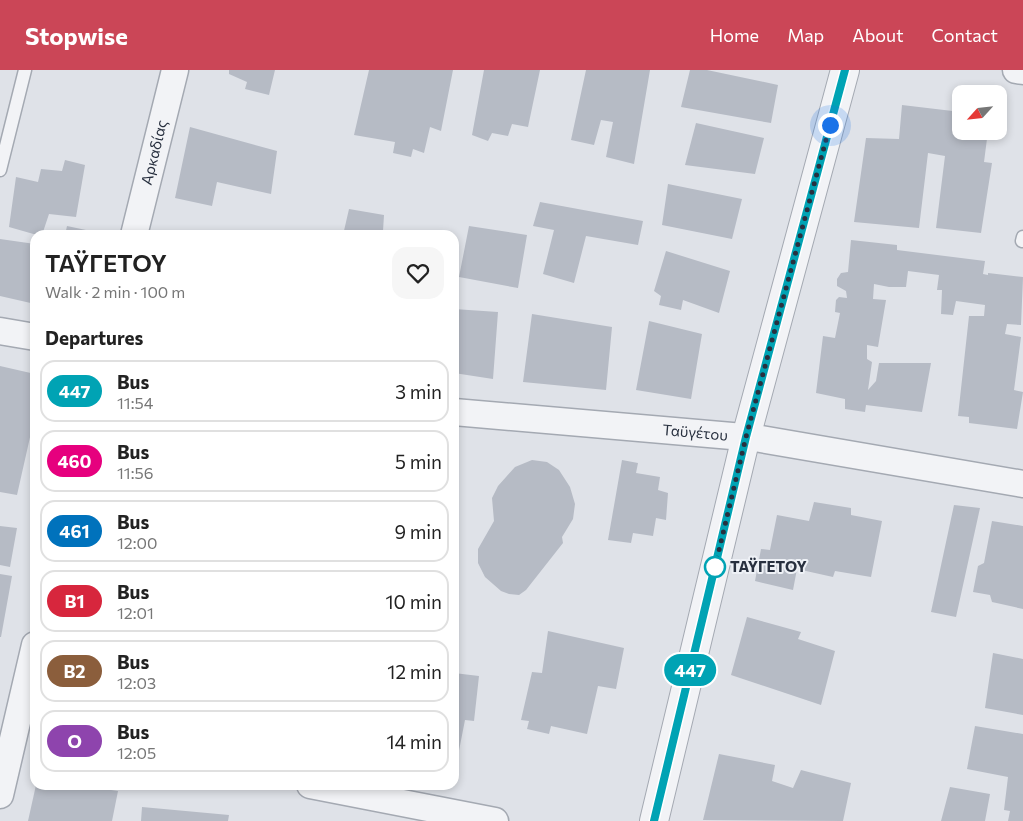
<!DOCTYPE html>
<html lang="en">
<head>
<meta charset="utf-8">
<style>
  body { margin:0; font-family:Commissioner,sans-serif; background:#f6f6f6; color:#222; height:100vh; display:flex; flex-direction:column; font-size:19px; white-space:nowrap }
  * { box-sizing:border-box; margin:0 }
  p { font-size:16px; color:#767676 }
  .icon { flex:none; width:28px; height:28px; fill:none; stroke:currentColor; stroke-width:2; stroke-linecap:round; stroke-linejoin:round }
  .map { position:relative; flex:1; overflow:hidden }
  .details { position:absolute; left:30px; top:160px; width:429px; height:560px; display:flex; flex-direction:column; background:#fff; border-radius:15px; box-shadow:0 2px 8px #0003 }
  .details>* { flex:none }
  .badge { padding:0 10px; border-radius:16px; font-size:18px; line-height:32px }
  .needle { width:32px; rotate:243deg }
  .tools { position:absolute; left:952px; top:15px; display:grid; gap:10px }
  .tools a { display:grid; place-items:center; width:55px; height:55px; border-radius:10px; background:#fff; box-shadow:0 2px 8px #0003; font-size:25px }
  .you { position:absolute; width:25px; height:25px; margin:-12px; border:4px solid #fff; border-radius:50%; background:#1a73e8; box-shadow:0 0 0 8px #1a73e833 }
  .map>.badge { position:absolute; translate:-50% -50%; box-shadow:0 0 0 2px #fff }
  h2 { padding:0 15px; font-size:19px; line-height:45px }
  .round { display:grid; place-items:center; flex:none; width:52px; height:52px; border-radius:15px; background:#f6f6f6 }
  .overview { display:flex; align-items:center; justify-content:space-between; height:85px; padding:0 15px }
  h1 { font-size:24px; font-weight:600; line-height:38px }
  ul { padding:0; list-style:none }
  li { display:flex; align-items:center; gap:15px; height:62px; margin:0 10px 8px; padding:0 5px; border:2px solid #e0e0e0; border-radius:15px }
  li div { flex:1 }
  li b { display:block; font-size:19px }
  li em { font-style:normal }
  li .badge { min-width:55px; font-weight:700; text-align:center }
  header { display:flex; align-items:center; gap:30px; box-sizing:border-box; height:70px; padding:0 25px; background:#cb4657; color:#fff }
  header strong { font-size:24px }
  nav { display:flex; gap:28px; margin-inline-start:auto; font-size:18px }
  .map>svg:first-child { display:block }
</style>
</head>
<body>
<header>
<strong>Stopwise</strong>
<nav><a>Home</a><a>Map</a><a>About</a><a>Contact</a></nav>
</header>
<div class="map">
<svg width="1023" height="751" viewBox="0 0 1023 751">
  <rect width="100%" height="100%" fill="#dfe2e8"/>
  <path fill="#b6bbc5" d="M229,0H275L269,25L245,19L247,12L229,4Z
    M369,0H453L441,61L430,57L424,83L413,79L411,87L393,83L395,72L354,65Z
    M484,0H540L528,57L512,54L508,66L492,63L488,71L472,65Z
    M586,0H650L634,94L606,87L613,52L601,50L594,75L571,70Z
    M690,0H707L778,15L771,53L681,37Z
    M902,35L961,42V61H988L984,92L992,93L981,163L936,158L945,86L928,83L919,158L854,152L866,68L899,69Z
    M696,53L764,68L755,104L685,95Z
    M190,57L277,81L271,124L217,112L212,136L175,128Z
    M65,90L85,95L76,147L49,144L42,165H37L9,157L16,107L38,112L41,99L62,101Z
    M668,114L742,129L732,169L662,155Z
    M540,132L643,151L638,175L586,166L574,213L543,204L554,160L533,156Z
    M349,139L384,145L383,161L392,165H343Z
    M67,156L86,160V165H65Z
    M469,156L527,165L518,218L459,207Z
    M0,169L35,174V234L0,226Z
    M851,170L897,175V180L985,191L983,204L988,205V203L1023,207L1021,255L1007,254L1005,264L1021,267L1014,320L1023,322L1017,359L969,353V347L958,346L969,246H984L985,235L956,231L953,245L941,244L942,220H937L939,205L908,201L906,217H889L874,214L873,229L886,230L878,277L867,275V289L872,292L868,320L876,311L879,293H931L922,342L866,335L865,342L845,339V329L816,323L823,266L835,268L840,243L835,242L836,230L839,227L847,228L846,221L837,216V209L841,203L848,202Z
    M666,181L730,201L719,243L683,230L681,240L659,235L661,226L654,221Z
    M454,239L498,242L493,309L454,303Z
    M532,244L612,257L606,320L523,312Z
    M649,251L702,264L691,329L636,320Z
    M0,296L35,304V345L17,425L0,422Z
    M532,390L547,392L559,400L570,417L575,434L573,449L562,467L563,473L526,520L519,525L509,524L501,521L485,507L478,493V479L494,451L492,428L498,416L515,397Z
    M622,390L638,393L636,403L660,407L658,420L668,423L666,450L656,448L653,466L633,463L631,473L608,470Z
    M814,432L851,438V445L882,451L871,507L835,501L833,507L797,499L793,520L755,511L761,479L770,480L777,445L809,451Z
    M954,435L980,438L956,547L931,542Z
    M992,451L1023,456V539L992,532L990,525L973,522L978,496L984,493Z
    M0,456L17,458L10,497L0,495Z
    M0,504L12,506L1,567H0Z
    M747,547L801,562L798,569L835,581L821,635L731,605Z
    M548,561L624,578L616,619L598,616L587,664L551,656L549,664L527,659L529,651L521,650L532,602L542,603Z
    M993,583L1023,589V645L985,638Z
    M454,603L479,606L474,651L465,650L455,701H454Z
    M975,656L1023,664V751H1008L1010,741L1004,740L1008,707L967,699Z
    M719,684L775,695L772,711L793,718L801,700L851,713L843,751L703,750Z
    M36,715H76L118,721L112,751H28Z
    M950,717L990,724L985,751H941Z
    M142,737L229,745L228,751H141Z"/>
  <g fill="none" stroke-linecap="round" stroke-linejoin="round">
    <g stroke="#a4a9b2" stroke-width="15">
      <path id="service" d="M0,100L25,0
        M1022,171L1023,167"/>
    </g>
    <g stroke="#a4a9b2" stroke-width="29">
      <g id="minor">
        <path d="M1016,0L1023,1"/>
        <path id="s1" d="M134,165L175,0"/>
        <path d="M0,261L35,267"/>
        <path id="s2" d="M454,342L755,368L1023,414"/>
        <path d="M310,715L495,751"/>
        <path d="M0,725L35,575"/>
      </g>
    </g>
    <g stroke="#a4a9b2" stroke-width="30">
      <path id="tertiary" d="M654,751L746,367L845,0"/>
    </g>
    <use href="#service" stroke="#f2f3f6" stroke-width="12"/>
    <use href="#minor" stroke="#f2f3f6" stroke-width="26"/>
    <use href="#tertiary" stroke="#f2f3f6" stroke-width="28"/>
  </g>
  <g fill="none" stroke-linecap="round" stroke-linejoin="round">
    <g stroke="#fff" stroke-width="11">
      <path id="line" d="M654,751L746,367L845,0"/>
    </g>
    <use href="#line" stroke="#00a3b4" stroke-width="8"/>
    <path stroke="#28303f" stroke-width="5" stroke-dasharray="0 9" d="M715,497L746,367L830,55"/>
  </g>
  <circle fill="#fff" stroke="#00a3b4" stroke-width="2.5" cx="715" cy="497" r="10"/>
  <g text-anchor="middle" stroke-width="4" stroke-linejoin="round" paint-order="stroke">
    <g font-size="15" fill="#28303f" stroke="#eef1f6">
      <text dy="5" stroke="none"><textPath href="#s1" startOffset="85">Αρκαδίας</textPath></text>
      <text dy="5" stroke="none"><textPath href="#s2" startOffset="242">Ταϋγέτου</textPath></text>
    </g>
    <g font-size="15" font-weight="bold" fill="#28303f" stroke="#eef1f6" text-anchor="start">
      <text x="730" y="502">ΤΑΫΓΕΤΟΥ</text>
    </g>
  </g>
</svg>
<div class="tools">
<a><svg class="needle" viewBox="-14 -14 28 28"><path d="M0-13l5 13h-10z" fill="#e53935"/><path d="M0 13l5-13h-10z" fill="#767676"/></svg></a>
</div>
<div class="you" style="left:830px;top:55px"></div>
<b class="badge" style="left:690px;top:600px;background:#00a3b4;color:#fff">447</b>
<section class="details">
<div class="overview"><div><h1>ΤΑΫΓΕΤΟΥ</h1><p>Walk · 2 min · 100 m</p></div><a class="round"><svg class="icon" aria-label="heart" viewBox="0 0 24 24"><path d="M12 20l-8-8c-3-5 5-10 8-4 3-6 11-1 8 4z"/></svg></a></div>
<h2>Departures</h2>
<ul>
<li><span class="badge" style="background:#00a3b4;color:#fff">447</span><div><b>Bus</b><p>11:54</p></div><em>3 min</em></li>
<li><span class="badge" style="background:#e6007e;color:#fff">460</span><div><b>Bus</b><p>11:56</p></div><em>5 min</em></li>
<li><span class="badge" style="background:#0072bc;color:#fff">461</span><div><b>Bus</b><p>12:00</p></div><em>9 min</em></li>
<li><span class="badge" style="background:#d7263d;color:#fff">Β1</span><div><b>Bus</b><p>12:01</p></div><em>10 min</em></li>
<li><span class="badge" style="background:#8b5e3c;color:#fff">Β2</span><div><b>Bus</b><p>12:03</p></div><em>12 min</em></li>
<li><span class="badge" style="background:#8e44ad;color:#fff">Ο</span><div><b>Bus</b><p>12:05</p></div><em>14 min</em></li>
</ul>
</section>
</div>
</body>
</html>
